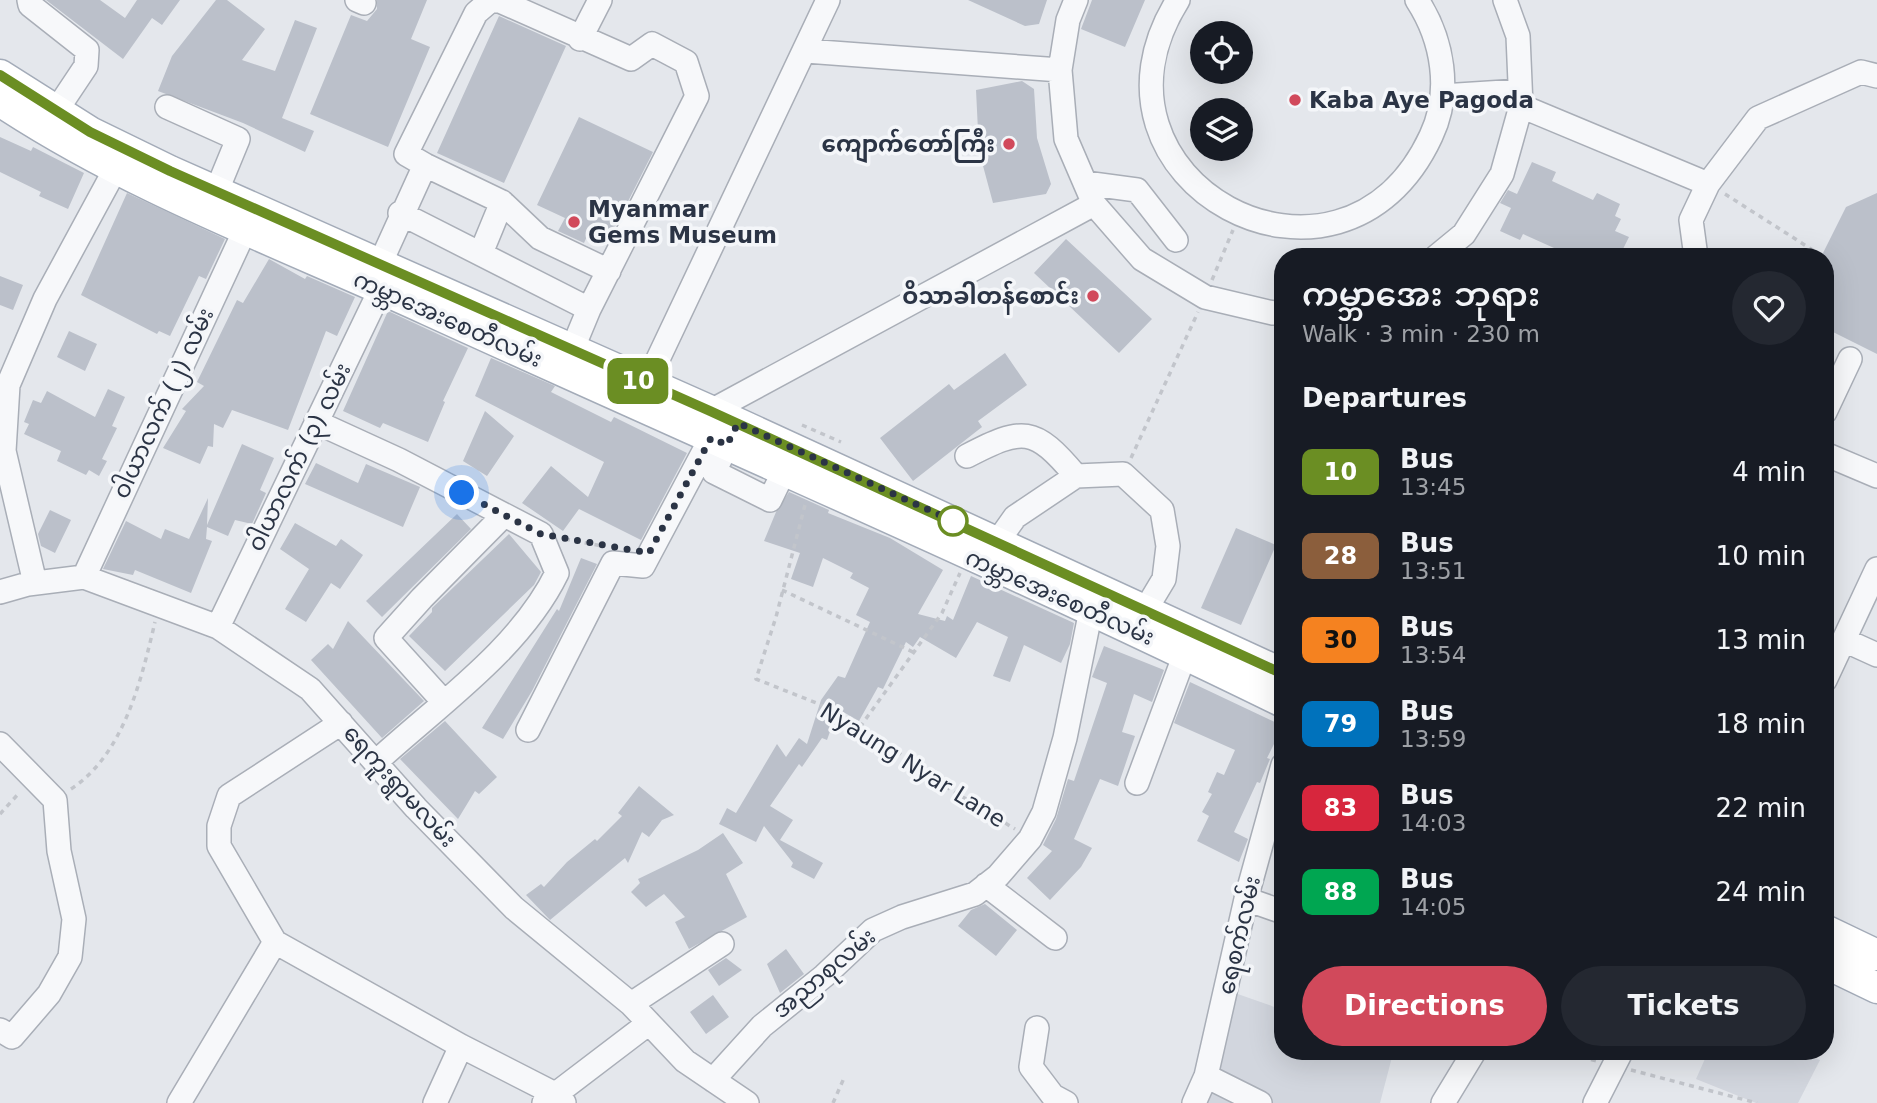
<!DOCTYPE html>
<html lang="en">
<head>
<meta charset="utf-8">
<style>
  body { margin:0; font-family:"DejaVu Sans","Noto Sans Myanmar",sans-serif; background:#242831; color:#f1f3f6; height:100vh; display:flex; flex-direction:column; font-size:26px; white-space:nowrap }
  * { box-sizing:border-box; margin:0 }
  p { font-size:23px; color:#9ea1a6 }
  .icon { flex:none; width:38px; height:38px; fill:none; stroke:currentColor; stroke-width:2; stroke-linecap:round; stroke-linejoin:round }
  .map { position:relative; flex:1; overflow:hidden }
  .drawer { position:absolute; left:1274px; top:248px; width:560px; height:812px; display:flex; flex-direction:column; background:#171b24; border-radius:28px; box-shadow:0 7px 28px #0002 }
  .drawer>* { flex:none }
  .badge { padding:0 14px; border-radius:10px; font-size:24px; line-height:46px }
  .buttons { position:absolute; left:1190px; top:21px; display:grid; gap:14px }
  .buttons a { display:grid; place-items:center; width:63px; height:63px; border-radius:50%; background:#171b24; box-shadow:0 7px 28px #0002; font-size:35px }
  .you { position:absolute; width:35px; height:35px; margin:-18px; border:5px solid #fff; border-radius:50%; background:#1a73e8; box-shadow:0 0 0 10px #1a73e833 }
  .map>.badge { position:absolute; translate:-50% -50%; box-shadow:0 0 0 4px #fff }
  h2 { padding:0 28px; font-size:26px; line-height:63px }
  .round { display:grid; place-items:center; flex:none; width:74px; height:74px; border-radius:37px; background:#242831 }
  .headline { display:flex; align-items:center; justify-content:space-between; height:119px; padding:0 28px }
  h1 { font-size:33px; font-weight:600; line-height:52px }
  .primary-button { display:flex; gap:14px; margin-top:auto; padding:14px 28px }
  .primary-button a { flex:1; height:80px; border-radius:42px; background:#d1495b; color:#fff; font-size:28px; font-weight:600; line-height:80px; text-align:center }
  .primary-button a+a { background:#242831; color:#f1f3f6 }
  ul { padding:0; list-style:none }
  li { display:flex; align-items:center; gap:21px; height:84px; padding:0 28px }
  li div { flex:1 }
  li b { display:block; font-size:26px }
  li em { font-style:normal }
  li .badge { min-width:77px; font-weight:700; text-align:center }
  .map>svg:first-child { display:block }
</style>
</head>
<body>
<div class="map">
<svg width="1877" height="1103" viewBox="0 0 1877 1103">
  <rect width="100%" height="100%" fill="#e4e7ec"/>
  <path fill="#d2d6de" d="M1232,992L1283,1010V1052H1382L1392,1057L1380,1103H1191Z
    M1708,1052H1800L1820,1060L1798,1103H1756L1696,1079Z"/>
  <path fill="#bbc0ca" d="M46,0H100L125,18L137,0H180L162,25L152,18L123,59Z
    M216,0H227L265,29L242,60L275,71L295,20L317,28L282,118L314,131L305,152L243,123L158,91L172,56Z
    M377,0H427L411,39L430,47L388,147L310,114L351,15L367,21L377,9Z
    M968,0H1047L1039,24L1025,26Z
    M1092,0H1145L1125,47L1081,29Z
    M499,16L566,46L504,183L437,153Z
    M1022,81L1034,89L1037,138L1051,184L1046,194L993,203L979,151L976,90Z
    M579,117L653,152L612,233L593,223L584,243L558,231L565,218L537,205Z
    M0,137L31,151L33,147L84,173L68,209L39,196L41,192L0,172Z
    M1532,162L1556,172L1552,181L1593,200L1597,193L1620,204L1615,216L1621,219L1615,231L1629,237L1620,255L1605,249L1601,257H1574L1523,234L1520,240L1500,231L1511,208L1500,203L1508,190L1517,194Z
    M127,193L225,239L206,279L199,276L170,336L159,331L157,334L81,295Z
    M1877,193V354L1825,328V257H1821L1846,207Z
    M1066,239L1152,319L1119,353L1034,273Z
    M269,259L305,279L307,276L355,297L337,336L326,331L288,430L232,410L223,428L214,424L213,447L208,446L200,464L163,448L186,411L182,409L204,386L197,382L237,300L243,303Z
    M0,276L23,285L13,310L0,305Z
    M388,311L468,348L443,401L445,402L428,442L383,423L380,428L343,411Z
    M69,331L97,344L85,371L57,357Z
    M1005,353L1027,385L978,421L982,427L913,481L880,438L949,384L954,390Z
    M491,358L555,386L551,392L611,422L614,417L687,453L641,540L579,509L563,531L522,503L551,466L588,497L604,462L475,396Z
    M108,389L125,397L112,426L117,428L102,459L107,461L99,476L89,470L86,475L57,461L61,451L24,434L29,424L24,422L33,400L41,403L47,391L95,417Z
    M485,411L514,436L487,476L463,461Z
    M242,444L274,458L260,490L266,493L252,524L235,520L228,536L207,527L206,539L212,541L191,593L135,570L133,575L103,569L126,521L161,539L165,529L189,539L208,498L207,525Z
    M316,463L358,483L366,464L420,487L403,527L305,484Z
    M789,492L829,510L828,513L890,538L943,570L918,614L945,621L947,616L953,620L971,576L1074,623L1070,644L1061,663L1024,645L1010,682L993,676L1008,637L977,622L956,658L920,637L913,647L906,642L883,689L878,687L859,721L838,709L827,740L822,738L802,767L799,764L770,806L793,820L780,840L823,863L814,879L791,867L793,863L764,826L756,842L719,824L727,808L736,813L777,744L786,757L799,738L807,744L821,700L838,676L845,678L870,622L856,615L869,588L850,578L853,573L823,558L813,587L791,579L800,553L764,541L776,512Z
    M50,510L71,520L55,553L41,546L38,534Z
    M457,514L471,529L382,617L366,601Z
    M295,523L336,546L341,539L363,555L340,589L331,583L306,622L285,609L309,569L280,549Z
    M1236,528L1276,545L1241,625L1201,608Z
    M509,534L541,572L534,585L445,671L409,636L432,612V608Z
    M581,558L597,564L532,691L503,739L482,728L557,609L559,611Z
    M348,621L424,701L382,738L311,660L328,644L333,649Z
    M1104,646L1164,670L1152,702L1134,694L1122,732L1135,736L1118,786L1100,779L1074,839L1092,848L1081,867L1050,900L1027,878L1052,851L1043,845L1056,819L1068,779L1074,781L1107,683L1092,677Z
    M1190,682L1283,726L1267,758L1270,759L1260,783L1257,782L1234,832L1248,839L1239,862L1197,841L1209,816L1202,812L1212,794L1208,792L1217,772L1224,775L1235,750L1174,723Z
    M445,721L497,777L479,794L475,791L458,819L400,759Z
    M639,786L674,815L662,820L649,837L642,832L628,863L625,858L550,920L526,895L541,884L544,887L567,862L595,839L597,841L622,816L618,813Z
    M723,833L743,863L726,874L747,917L689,949L675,922L685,917L664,894L646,907L631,892L640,883L638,879L698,850Z
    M985,904L1017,930L996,956L958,926L971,910Z
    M786,949L804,974L780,993L767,964Z
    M726,958L742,970L719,986L708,970Z
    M713,995L729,1017L706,1034L690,1012Z"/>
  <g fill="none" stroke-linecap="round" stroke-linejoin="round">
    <g stroke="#a9aeb7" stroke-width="26">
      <path id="minor" d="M29,0L30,5L87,50L86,66L56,111
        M357,0L364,3
        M1076,0L1068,20L1060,70L1066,139L1094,204L1142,259L1205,297L1273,313L1283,312
        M1178,0C1065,180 1341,330 1431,136C1452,92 1443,40 1417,0
        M580,39L600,0
        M806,51L1060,70
        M1442,96L1520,91
        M1521,106L1708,184
        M167,107L238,139L217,190
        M425,165L502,202L540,238L609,271
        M1085,183L1137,190L1176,240
        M481,253L502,202
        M1436,257L1464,234L1502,174L1521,106L1518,36L1505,0
        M1696,257L1691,220L1708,184L1758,118L1861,72L1877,76
        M380,264L425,165L406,154L476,13L490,1H500L631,59L652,44L686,62L697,96L589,309L400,213
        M572,350L589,309
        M641,395L828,0
        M711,411L1094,204
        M1825,412L1850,359
        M316,422L399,460L541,534L557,573C520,649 438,705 376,762
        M734,431L714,472L770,500L784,471
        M1825,454L1877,476
        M967,456C1023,427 1034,426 1076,476
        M998,541L1015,517L1076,476L1123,474L1162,510L1168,546L1164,579L1146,609
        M84,577L252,215
        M35,583L4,451L8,385L45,299L116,168
        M0,592L28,584L84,577L218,627L310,689L416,808L514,908L631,1004L685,1061L747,1103
        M218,627L387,276
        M1844,640L1877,655
        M1825,680L1877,569
        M443,701L386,638L422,598L504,515
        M528,730L613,563L643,566L711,438
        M0,744L55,800L59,851L74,919L70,957L49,994L12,1037L0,1030
        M1137,783L1185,654
        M986,885L1055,938
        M1246,899L1283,912
        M275,942L461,1046L555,1094L564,1103
        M275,942L219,846V826L229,796L341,723
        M631,1004L722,944
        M1037,1028L1031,1067L1053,1096L1066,1103
        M1206,1076L1260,1103
        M713,1080L762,1026L824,976L873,930L902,917L975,894L998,876L1030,839L1044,812L1065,738L1091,610
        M179,1103L275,942
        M435,1103L461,1046
        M544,1103L649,1023
        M1194,1103L1206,1076L1246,899L1283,765
        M1443,1103L1474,1052
        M1595,1103L1621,1052"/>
    </g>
    <g stroke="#a3abb8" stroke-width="33">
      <path id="major" d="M0,75L90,132L170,171L711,411L1283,674
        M0,101C133,189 284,244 428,310C713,440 1001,564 1283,702
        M1825,930L1877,955
        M1825,963L1877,988"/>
    </g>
    <path stroke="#c2c5cb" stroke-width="3.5" stroke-dasharray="5 5" stroke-linecap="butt" d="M1725,194L1822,256
      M1212,280L1233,230
      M802,425L841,442
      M1131,458L1198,312
      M805,505L776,617L756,679L819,704L882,740L935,780L1015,829
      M565,539L602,546
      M782,590L915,653
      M860,727L942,613L960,573
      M71,789C124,754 141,681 155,622
      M0,814L20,792
      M1562,1052L1597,1061
      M1631,1070L1757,1103
      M833,1103L844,1078"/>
    <use href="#minor" stroke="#f7f8fa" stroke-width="23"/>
    <use href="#major" stroke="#fff" stroke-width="30"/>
  </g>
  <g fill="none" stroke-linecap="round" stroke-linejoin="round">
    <g stroke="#fff" stroke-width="16">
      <path id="line" d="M0,75L90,132L170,171L710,411L1283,674"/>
    </g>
    <use href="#line" stroke="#6b8e23" stroke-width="10"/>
    <path stroke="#2b3445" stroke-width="7" stroke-dasharray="0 12.6" d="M462,493L541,534L649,553L711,438L727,445L738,423L953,521"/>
  </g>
  <g fill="#d1495b" stroke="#f4f6f9" stroke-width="2.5">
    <circle cx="1295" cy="100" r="7"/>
    <circle cx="1009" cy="144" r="7"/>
    <circle cx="574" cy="222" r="7"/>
    <circle cx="1093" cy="296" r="7"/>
  </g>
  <circle fill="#fff" stroke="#6b8e23" stroke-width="3.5" cx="953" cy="521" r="14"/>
  <g text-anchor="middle" stroke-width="7" stroke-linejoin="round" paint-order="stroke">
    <g font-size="23" font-weight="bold" fill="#2b3445" stroke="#f4f6f9" text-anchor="start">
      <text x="1309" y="108">Kaba Aye Pagoda</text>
      <text x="995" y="152" text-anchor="end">ကျောက်တော်ကြီး</text>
      <text x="588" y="217">Myanmar<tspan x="588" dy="26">Gems Museum</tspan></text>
      <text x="1079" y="304" text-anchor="end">ဝိသာခါတန်စောင်း</text>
    </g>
    <g font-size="23" fill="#2b3445" stroke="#f4f6f9">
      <text transform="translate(448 319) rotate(24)" y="8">ကမ္ဘာအေးစေတီလမ်း</text>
      <text transform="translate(163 403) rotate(-65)" y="8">ဝါယာလက် (၂) လမ်း</text>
      <text transform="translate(299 457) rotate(-64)" y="8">ဝါယာလက် (၃) လမ်း</text>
      <text transform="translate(1060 597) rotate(24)" y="8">ကမ္ဘာအေးစေတီလမ်း</text>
      <text transform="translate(913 765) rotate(32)" y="8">Nyaung Nyar Lane</text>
      <text transform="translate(400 786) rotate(48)" y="8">ရေကူးရွာမလမ်း</text>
      <text transform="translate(1239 935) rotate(-77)" y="8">ရေစက်လမ်း</text>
      <text transform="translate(824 973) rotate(-40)" y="8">အညာစုလမ်း</text>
    </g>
  </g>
</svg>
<div class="buttons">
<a><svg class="icon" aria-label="locate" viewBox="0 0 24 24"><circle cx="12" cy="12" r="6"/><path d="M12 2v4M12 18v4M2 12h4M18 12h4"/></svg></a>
<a><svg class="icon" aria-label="layers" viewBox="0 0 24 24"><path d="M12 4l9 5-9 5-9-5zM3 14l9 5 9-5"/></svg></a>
</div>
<div class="you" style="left:462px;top:493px"></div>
<b class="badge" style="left:638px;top:381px;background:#6b8e23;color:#fff">10</b>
<section class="drawer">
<div class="headline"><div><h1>ကမ္ဘာအေး ဘုရား</h1><p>Walk · 3 min · 230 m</p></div><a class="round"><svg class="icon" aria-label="heart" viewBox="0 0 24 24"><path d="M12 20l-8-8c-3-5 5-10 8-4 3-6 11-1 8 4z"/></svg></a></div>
<h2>Departures</h2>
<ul>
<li><span class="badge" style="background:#6b8e23;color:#fff">10</span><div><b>Bus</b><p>13:45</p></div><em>4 min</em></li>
<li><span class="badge" style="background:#8b5e3c;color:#fff">28</span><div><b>Bus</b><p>13:51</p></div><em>10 min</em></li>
<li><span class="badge" style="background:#f58220;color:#111">30</span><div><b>Bus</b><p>13:54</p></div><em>13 min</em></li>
<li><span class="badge" style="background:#0072bc;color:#fff">79</span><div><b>Bus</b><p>13:59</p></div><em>18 min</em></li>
<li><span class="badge" style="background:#d7263d;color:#fff">83</span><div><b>Bus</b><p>14:03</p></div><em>22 min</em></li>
<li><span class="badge" style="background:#00a651;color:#fff">88</span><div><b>Bus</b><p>14:05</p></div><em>24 min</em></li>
</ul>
<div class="primary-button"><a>Directions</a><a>Tickets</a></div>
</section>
</div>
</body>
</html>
